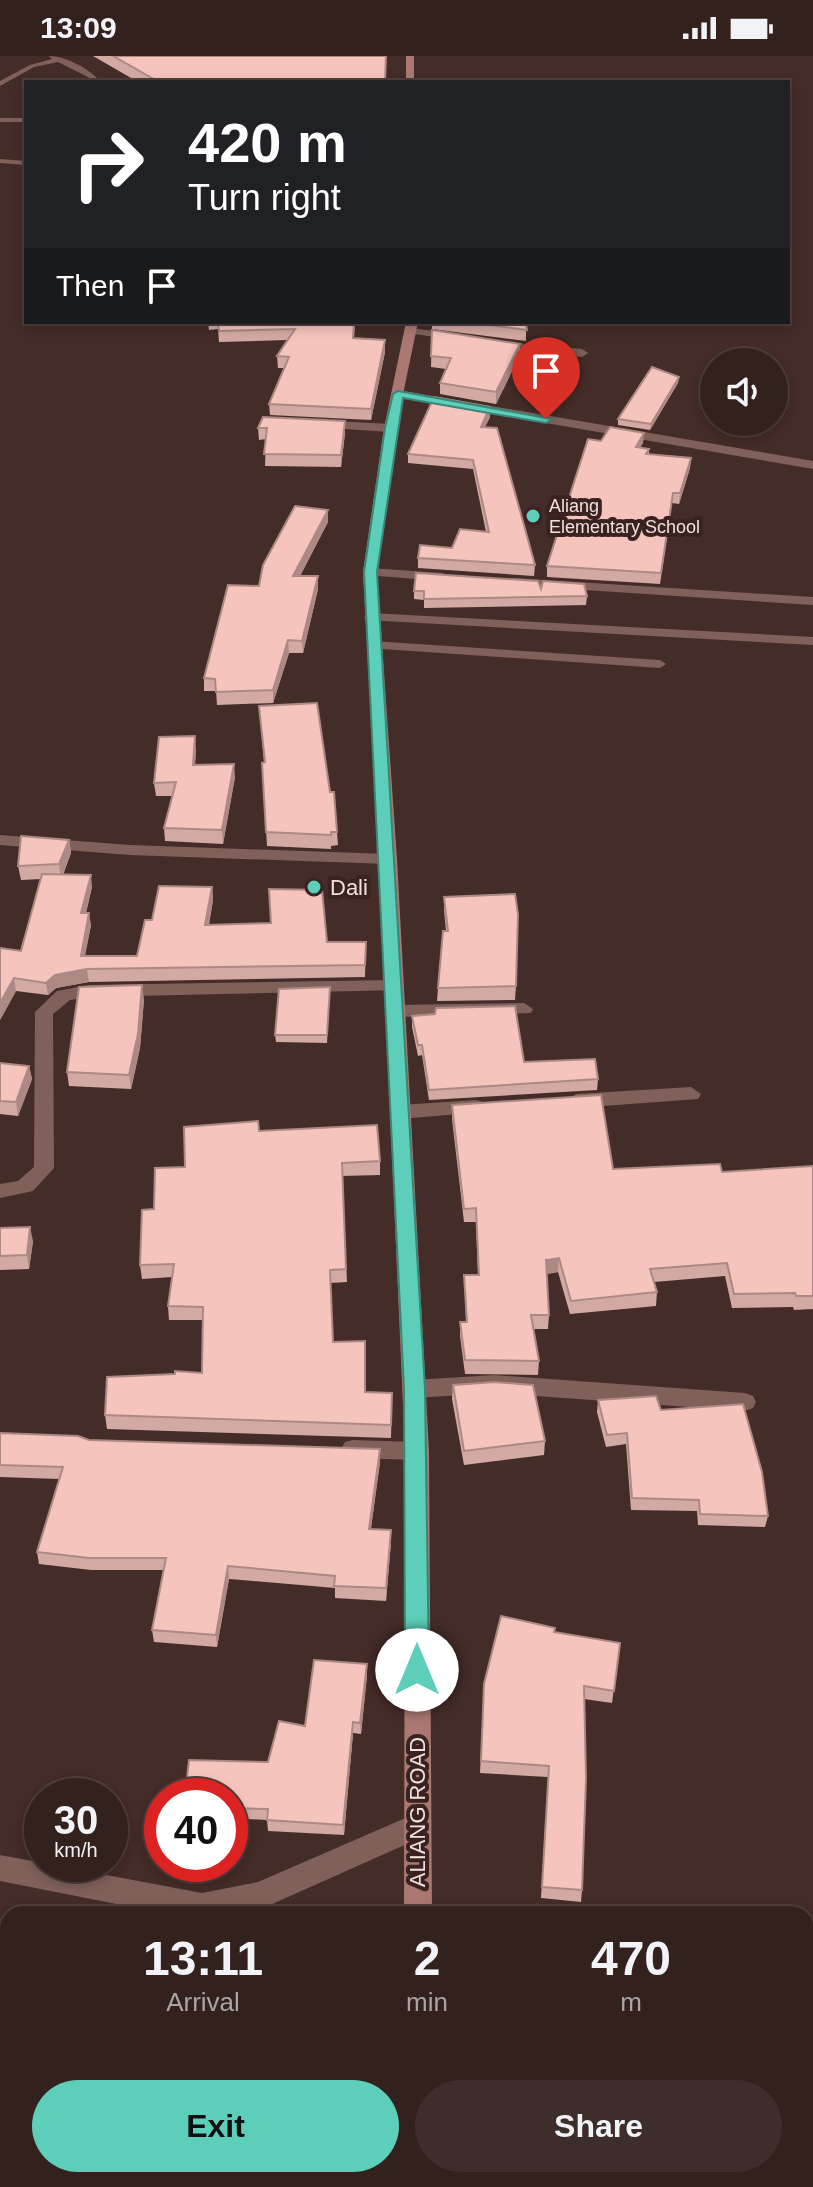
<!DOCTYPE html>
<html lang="en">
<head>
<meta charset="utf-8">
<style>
	:root { --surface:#33211e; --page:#3e2e2b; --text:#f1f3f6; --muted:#a9a3a4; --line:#4e3e3c; --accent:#5dceb9 }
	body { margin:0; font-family:Arial,sans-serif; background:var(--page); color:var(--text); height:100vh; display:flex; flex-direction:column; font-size:30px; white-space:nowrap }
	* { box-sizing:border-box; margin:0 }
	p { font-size:26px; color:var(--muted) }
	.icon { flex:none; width:44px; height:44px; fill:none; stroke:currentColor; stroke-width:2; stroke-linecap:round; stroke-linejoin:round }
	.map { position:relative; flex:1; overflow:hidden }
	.side { position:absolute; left:0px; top:1850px; width:814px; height:282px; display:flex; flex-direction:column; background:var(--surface); border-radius:24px 24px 0 0; box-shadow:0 4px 12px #0003,0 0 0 2px var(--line) }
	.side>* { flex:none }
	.hud { position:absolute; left:24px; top:24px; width:766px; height:244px; border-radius:0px; box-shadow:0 4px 12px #0003,0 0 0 2px var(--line); background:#202124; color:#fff; overflow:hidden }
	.buttons { position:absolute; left:700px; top:292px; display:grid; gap:16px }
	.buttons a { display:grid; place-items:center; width:88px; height:88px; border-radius:50%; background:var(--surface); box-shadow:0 4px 12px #0003,0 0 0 2px var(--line); font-size:40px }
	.speed { position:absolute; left:24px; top:1722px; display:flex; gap:16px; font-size:40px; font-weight:700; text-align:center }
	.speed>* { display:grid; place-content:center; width:104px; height:104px; border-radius:50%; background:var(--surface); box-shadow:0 4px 12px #0003,0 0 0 2px var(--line); line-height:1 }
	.speed small { font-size:20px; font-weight:400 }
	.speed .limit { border:12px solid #d22; background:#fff; color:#111 }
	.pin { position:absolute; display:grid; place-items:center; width:68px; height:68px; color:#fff; margin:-82px -34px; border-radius:50% 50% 50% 0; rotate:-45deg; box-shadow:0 0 8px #0007 }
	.pin .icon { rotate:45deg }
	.me { position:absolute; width:88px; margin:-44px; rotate:0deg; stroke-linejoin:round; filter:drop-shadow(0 0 6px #0008) }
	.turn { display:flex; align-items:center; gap:28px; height:168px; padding:0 32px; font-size:36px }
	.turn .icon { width:104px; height:104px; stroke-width:2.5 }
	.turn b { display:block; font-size:56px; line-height:68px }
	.then { display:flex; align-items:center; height:76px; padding:0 32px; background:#0003; gap:16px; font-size:30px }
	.eta { display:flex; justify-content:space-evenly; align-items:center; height:136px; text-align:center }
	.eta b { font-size:48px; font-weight:800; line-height:56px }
	.cta { display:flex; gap:16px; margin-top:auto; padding:16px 32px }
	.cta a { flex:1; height:92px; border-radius:48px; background:var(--accent); color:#111; font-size:32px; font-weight:800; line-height:92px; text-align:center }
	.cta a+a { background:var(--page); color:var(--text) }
	.status { display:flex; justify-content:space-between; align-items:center; height:56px; padding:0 40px; background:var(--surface); direction:ltr }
	.status svg { height:22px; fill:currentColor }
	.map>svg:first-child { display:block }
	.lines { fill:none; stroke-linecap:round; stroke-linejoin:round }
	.lane { fill:#80605b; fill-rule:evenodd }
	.street { fill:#80605b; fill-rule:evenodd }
	.secondary { fill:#aa7870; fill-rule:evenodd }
	.wall { fill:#d3a9a3 }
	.shaded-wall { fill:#ac8984 }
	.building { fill:#f5c4bd; stroke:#ac8984; stroke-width:2 }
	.route { fill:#5dceb9; stroke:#3c8678; stroke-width:2 }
	.poi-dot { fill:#5dceb9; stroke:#39221f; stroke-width:3 }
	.labels { text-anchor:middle; stroke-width:8; stroke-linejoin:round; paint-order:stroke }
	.far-poi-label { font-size:18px; fill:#f1e1de; stroke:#39221f; text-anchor:start }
	.poi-label { font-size:22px; fill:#f1e1de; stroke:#39221f; text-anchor:start }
	.street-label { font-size:22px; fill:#f1e1de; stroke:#39221f }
</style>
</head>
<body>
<div class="status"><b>13:09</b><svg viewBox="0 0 49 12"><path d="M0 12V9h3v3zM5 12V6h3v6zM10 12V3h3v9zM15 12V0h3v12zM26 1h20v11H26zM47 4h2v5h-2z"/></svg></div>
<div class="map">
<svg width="813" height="2131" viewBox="0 0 813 2131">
	<rect width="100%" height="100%" fill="#442c28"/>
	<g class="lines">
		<!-- lane -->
		<g class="lane">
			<path d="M49 0C66 0 90 13 101 26H93L88 21 58 6 34 11 0 30V25L30 9 52 3Z"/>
			<rect x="0" y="62" width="26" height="4"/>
			<path d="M0 103 26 105V109L0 107Z"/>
			<path d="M372 585 660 604 666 608 660 612 368 592V586Z"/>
		</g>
		<!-- street -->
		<g class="street">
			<path d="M410 272 458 278 464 281 458 284 406 277 404 275Z"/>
			<path d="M493 285 582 293 588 297 582 301 489 291V287Z"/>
			<path d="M398 334 813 405V413L394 341V335Z"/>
			<path d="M318 364 390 368 396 372 390 376 314 371V365Z"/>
			<path d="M370 512 442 517 449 521 442 525 365 519V513Z"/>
			<path d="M514 522 813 541V549L509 529 507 526Z"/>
			<path d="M371 557 813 581V589L366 564 364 561Z"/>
			<path d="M0 779 130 789 388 798 397 803 388 808 130 799 0 789Z"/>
			<path d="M395 924 402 926 404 930 402 934 89 941 70 944 53 958 54 1112 33 1135 0 1142V1128L18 1125 34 1111 35 956 57 935 89 929Z"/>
			<path d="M524 947 533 953 531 957 396 961 387 955 396 949Z"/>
			<path d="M691 1031 701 1038 698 1043 576 1052 566 1045 576 1038Z"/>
			<path d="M476 1044 483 1046 486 1051 483 1056 400 1063 390 1056 400 1049Z"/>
			<path d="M494 1319 745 1337 753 1340 756 1346 753 1352 745 1355 494 1337 414 1342 406 1339 403 1333 406 1327 414 1324Z"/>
			<path d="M353 1384 417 1386 425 1388 429 1395 425 1402 417 1404 353 1402 345 1400 341 1393 345 1386Z"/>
			<path d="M417 1757 427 1761 431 1770 427 1779 270 1849 234 1858H167L0 1825V1799L202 1837 258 1826Z"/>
		</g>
		<!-- secondary -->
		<g class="secondary">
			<rect x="406" y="0" width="8" height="26"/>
			<path d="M406 266H418L396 372 377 516 397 803 429 1395 432 1858H404L405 1395 379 803 363 516 384 372Z"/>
			<rect x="403" y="2124" width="32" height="7"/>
		</g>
	</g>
	<!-- wall -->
	<g class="wall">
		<path d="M93 0H386V26H138Z"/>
		<path d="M208 266H355L354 282 385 296 371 364 270 359 269 348 284 312H278L277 300 288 284 219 286 218 273 209 274Z"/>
		<path d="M432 266H526V285L432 273Z"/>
		<path d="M432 274 520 299 496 348 440 338V327L446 313 431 311Z"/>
		<path d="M679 321 678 327 650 374 618 369V363Z"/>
		<path d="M490 351V361L485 371 535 509 534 520 418 512V502L452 492 486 476 473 413 408 407V398Z"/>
		<path d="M258 372 345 377 341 411 265 410 266 383 259 384Z"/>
		<path d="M601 385 643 387 640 391 649 393V398L691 402 690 412 679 448 672 447 660 528 547 521V510Z"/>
		<path d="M328 454V466L300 520H318V533L303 597H289L273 647 217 649 216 635H204V622Z"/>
		<path d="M541 533 587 540 586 549 424 552V544L414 543V535Z"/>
		<path d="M259 650 330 736 337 776 338 789 331 790V793L267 790 262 707 264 706Z"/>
		<path d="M196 693 195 709 235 721 223 788 165 785 164 772 172 740H156L154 727Z"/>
		<path d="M69 784 71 797 63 819 92 831 86 857 91 869 85 900H137L152 864 212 831 213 844 209 869 327 886H366L365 921 89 926 56 932 48 939 16 935 0 964 41 823 21 824 18 810Z"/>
		<path d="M444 841 516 930 515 944 437 945 438 932 446 875 444 854Z"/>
		<path d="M330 931 327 987 276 986 275 979Z"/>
		<path d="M144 943 140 992 131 1033 69 1030 67 1016Z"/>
		<path d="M412 960 524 1006 598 1023 597 1034 429 1044 422 999 418 1000 412 971Z"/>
		<path d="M0 1007 29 1010 32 1023 18 1060 0 1058Z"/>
		<path d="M452 1049 613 1113 722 1116 813 1110V1253L794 1254 793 1251 732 1252 725 1220 654 1226 657 1236 656 1250 570 1258 558 1216 547 1218 549 1259 548 1273H533L539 1305 538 1319 465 1318 460 1280V1266H466L464 1219H478L476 1166H464L452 1063Z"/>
		<path d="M259 1075 380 1105V1119L342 1120 347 1226 330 1227 333 1286 366 1336 392 1337 391 1382 107 1373 105 1359 202 1317 203 1264H169L168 1250 172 1221 142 1223 140 1209 154 1153 185 1111Z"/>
		<path d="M0 1172 33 1185 29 1213 0 1214Z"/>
		<path d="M453 1329 545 1385 544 1399 464 1409 452 1343Z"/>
		<path d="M598 1344 661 1354 768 1460 765 1471 698 1469 697 1455 631 1454 626 1388 606 1391 597 1356Z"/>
		<path d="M0 1377 89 1384 380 1393V1406L371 1473 391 1486 386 1545 335 1542V1532L229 1523 217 1591 154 1586 152 1574 164 1514H91L39 1508 37 1496 59 1423 0 1421Z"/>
		<path d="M555 1576 620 1587 612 1647 584 1643 582 1834 581 1846 541 1842 548 1721 480 1717 484 1628Z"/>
		<path d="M367 1608V1619L361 1678 353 1677 344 1779 268 1775 267 1764 230 1762V1740L268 1706Z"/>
	</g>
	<!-- shaded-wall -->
	<g class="shaded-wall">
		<path d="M385 284V296L371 364V353Z"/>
		<path d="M520 288V299L496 348V336Z"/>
		<path d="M679 321 678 327 650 374 651 368Z"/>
		<path d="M490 351V361L480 380 481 371Z"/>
		<path d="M345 365V377L341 411V399Z"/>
		<path d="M644 377 643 387 635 401 636 391Z"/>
		<path d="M691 402 690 412 679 448 680 437Z"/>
		<path d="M328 454V466L294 532 293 520Z"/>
		<path d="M318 520V533L303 597 302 585Z"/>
		<path d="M288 584 289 597 273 647V634Z"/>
		<path d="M195 680 196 693 194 723 193 709Z"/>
		<path d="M234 708 235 721 223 788 222 774Z"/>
		<path d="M69 784 71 797 61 822 59 808Z"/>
		<path d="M91 819 92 831 83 869 81 857Z"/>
		<path d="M212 831 213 844 206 882 205 869Z"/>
		<path d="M89 857 91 869 82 913 81 900Z"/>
		<path d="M87 913 89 926 56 932 48 939 46 927 55 919Z"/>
		<path d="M14 922 16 935 0 964V947Z"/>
		<path d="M142 929 144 943 140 992 131 1033 129 1019Z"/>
		<path d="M29 1010 32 1023 18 1060 16 1046Z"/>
		<path d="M30 1171 33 1185 29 1213 27 1199Z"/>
		<path d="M559 1202 558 1216 545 1218 546 1204Z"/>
		<path d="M380 1393V1406L369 1485V1473Z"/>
		<path d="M391 1474V1486L386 1545V1532Z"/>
		<path d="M228 1510 229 1523 217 1591 216 1579Z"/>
		<path d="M367 1608V1619L361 1678 360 1667Z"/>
		<path d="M353 1666V1677L344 1779 343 1769Z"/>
	</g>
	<!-- building -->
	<g class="building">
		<path d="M113 0H386L385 26H159Z"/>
		<path d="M218 266H354L353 282 385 284 371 353 269 348 289 301 277 300 295 273 219 275Z"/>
		<path d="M466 266H526L527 274Z"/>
		<path d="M432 274 520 288 496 336 440 327 451 302 431 300Z"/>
		<path d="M652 311 679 321 651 368 618 363Z"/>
		<path d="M434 341 490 351 481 371 497 372 535 509 418 502 420 489 452 492 460 473 489 476 473 404 408 398Z"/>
		<path d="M263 361 345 365 341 399 264 398 267 372H258Z"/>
		<path d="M610 371 644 377 636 391 649 393 646 398 691 402 680 437H673L661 517 547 510 588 383 601 385Z"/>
		<path d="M295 450 328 454 293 520H318L302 585 288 584 273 634 216 636 215 623 204 622 228 529 259 530 263 509Z"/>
		<path d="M416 517 538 525 541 533 543 525 584 528 587 540 424 543V535H414Z"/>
		<path d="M317 647 330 736H334L337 776H331V779L266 776 262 707 265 706 259 650Z"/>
		<path d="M195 680 193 709 234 708 222 774 164 772 176 726 154 727 159 681Z"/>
		<path d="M21 780 69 784 59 808 18 810Z"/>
		<path d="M42 818 91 819 81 857H89L81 900H137L145 864H152L159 830 212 831 205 869 271 867 269 833 322 834 327 886H366L365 909 87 913 55 919 46 927 14 922 0 947V892L21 895Z"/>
		<path d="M515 838 518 858 516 930 438 932 443 875H448L444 841Z"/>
		<path d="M142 929 138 978 129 1019 67 1016 79 931Z"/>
		<path d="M330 931 327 979H275L279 933Z"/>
		<path d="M515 950 524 1006 595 1003 598 1023 429 1034 422 989H418L412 960 435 958 436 952Z"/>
		<path d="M0 1007 29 1010 16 1046 0 1045Z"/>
		<path d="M601 1039 613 1113 720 1108 722 1116 813 1110V1240H796L795 1237 734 1238 727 1207 650 1213 657 1236 571 1245 559 1202 546 1204 549 1259H531L539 1305 465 1304 460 1266H467L464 1219H479L476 1152 464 1153 452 1049Z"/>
		<path d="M258 1065 259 1075 377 1069 380 1105 342 1107 346 1213 330 1214 333 1286 365 1285V1336L392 1337 391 1369 105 1359 107 1321 175 1318V1315L202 1317 203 1251 168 1250 174 1208 140 1209 142 1154 154 1153 155 1112 185 1111 184 1071Z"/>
		<path d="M30 1171 27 1199 0 1200V1172Z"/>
		<path d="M495 1326 533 1329 545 1385 464 1395 453 1329Z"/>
		<path d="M656 1340 661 1354 743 1348 762 1416 768 1460 700 1458 699 1444 632 1442 627 1377 607 1379 598 1344Z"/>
		<path d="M0 1377 78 1380 89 1384 380 1393 369 1473 391 1474 386 1532 334 1530 335 1520 228 1510 216 1579 152 1574 166 1502H89L37 1496 63 1411 0 1409Z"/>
		<path d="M501 1560 555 1572 554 1576 620 1587 614 1635 584 1630 586 1722 582 1834 542 1831 549 1710 481 1705 484 1628Z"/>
		<path d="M314 1604 367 1608 360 1667 353 1666 343 1769 267 1764 268 1753 230 1752V1740H185L189 1704 268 1706 279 1665 305 1670Z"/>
		<path d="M131 2124H171L169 2131H128Z"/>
	</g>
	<!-- route -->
	<path class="route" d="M398 335 552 363 546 367 403 342 377 516 425 1333 429 1614 425 1621 417 1624 409 1621 405 1614 404 1333 364 516 385 372 393 338Z"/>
	<!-- markers -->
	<g class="poi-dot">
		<circle cx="533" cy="460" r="8"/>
		<circle cx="314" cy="831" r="8"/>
	</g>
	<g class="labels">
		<!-- far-poi labels -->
		<g class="far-poi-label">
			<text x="549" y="456">Aliang<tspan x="549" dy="21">Elementary School</tspan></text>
		</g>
		<!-- poi labels -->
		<g class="poi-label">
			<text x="330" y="839">Dali</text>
		</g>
		<!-- street labels -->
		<g class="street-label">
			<text transform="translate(417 1756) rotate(-90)" y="8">ALIANG ROAD</text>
		</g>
	</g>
</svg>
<div class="buttons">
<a><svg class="icon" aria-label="sound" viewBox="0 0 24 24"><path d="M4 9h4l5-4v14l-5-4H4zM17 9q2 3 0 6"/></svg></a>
</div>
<div class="speed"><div>30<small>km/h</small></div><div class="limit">40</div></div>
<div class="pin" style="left:546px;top:363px;background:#d93025"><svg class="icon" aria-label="arrive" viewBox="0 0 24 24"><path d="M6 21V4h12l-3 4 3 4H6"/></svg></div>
<svg class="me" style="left:417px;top:1614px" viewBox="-20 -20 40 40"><circle r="19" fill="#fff"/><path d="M0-13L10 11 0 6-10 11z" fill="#5dceb9"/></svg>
<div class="hud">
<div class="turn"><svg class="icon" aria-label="right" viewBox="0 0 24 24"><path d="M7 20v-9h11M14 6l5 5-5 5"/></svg><div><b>420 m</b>Turn right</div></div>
<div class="then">Then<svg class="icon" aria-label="arrive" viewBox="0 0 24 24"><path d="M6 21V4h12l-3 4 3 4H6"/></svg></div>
</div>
<section class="side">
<div class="eta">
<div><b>13:11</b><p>Arrival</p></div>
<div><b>2</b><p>min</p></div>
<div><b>470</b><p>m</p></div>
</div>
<div class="cta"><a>Exit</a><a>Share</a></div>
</section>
</div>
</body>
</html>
